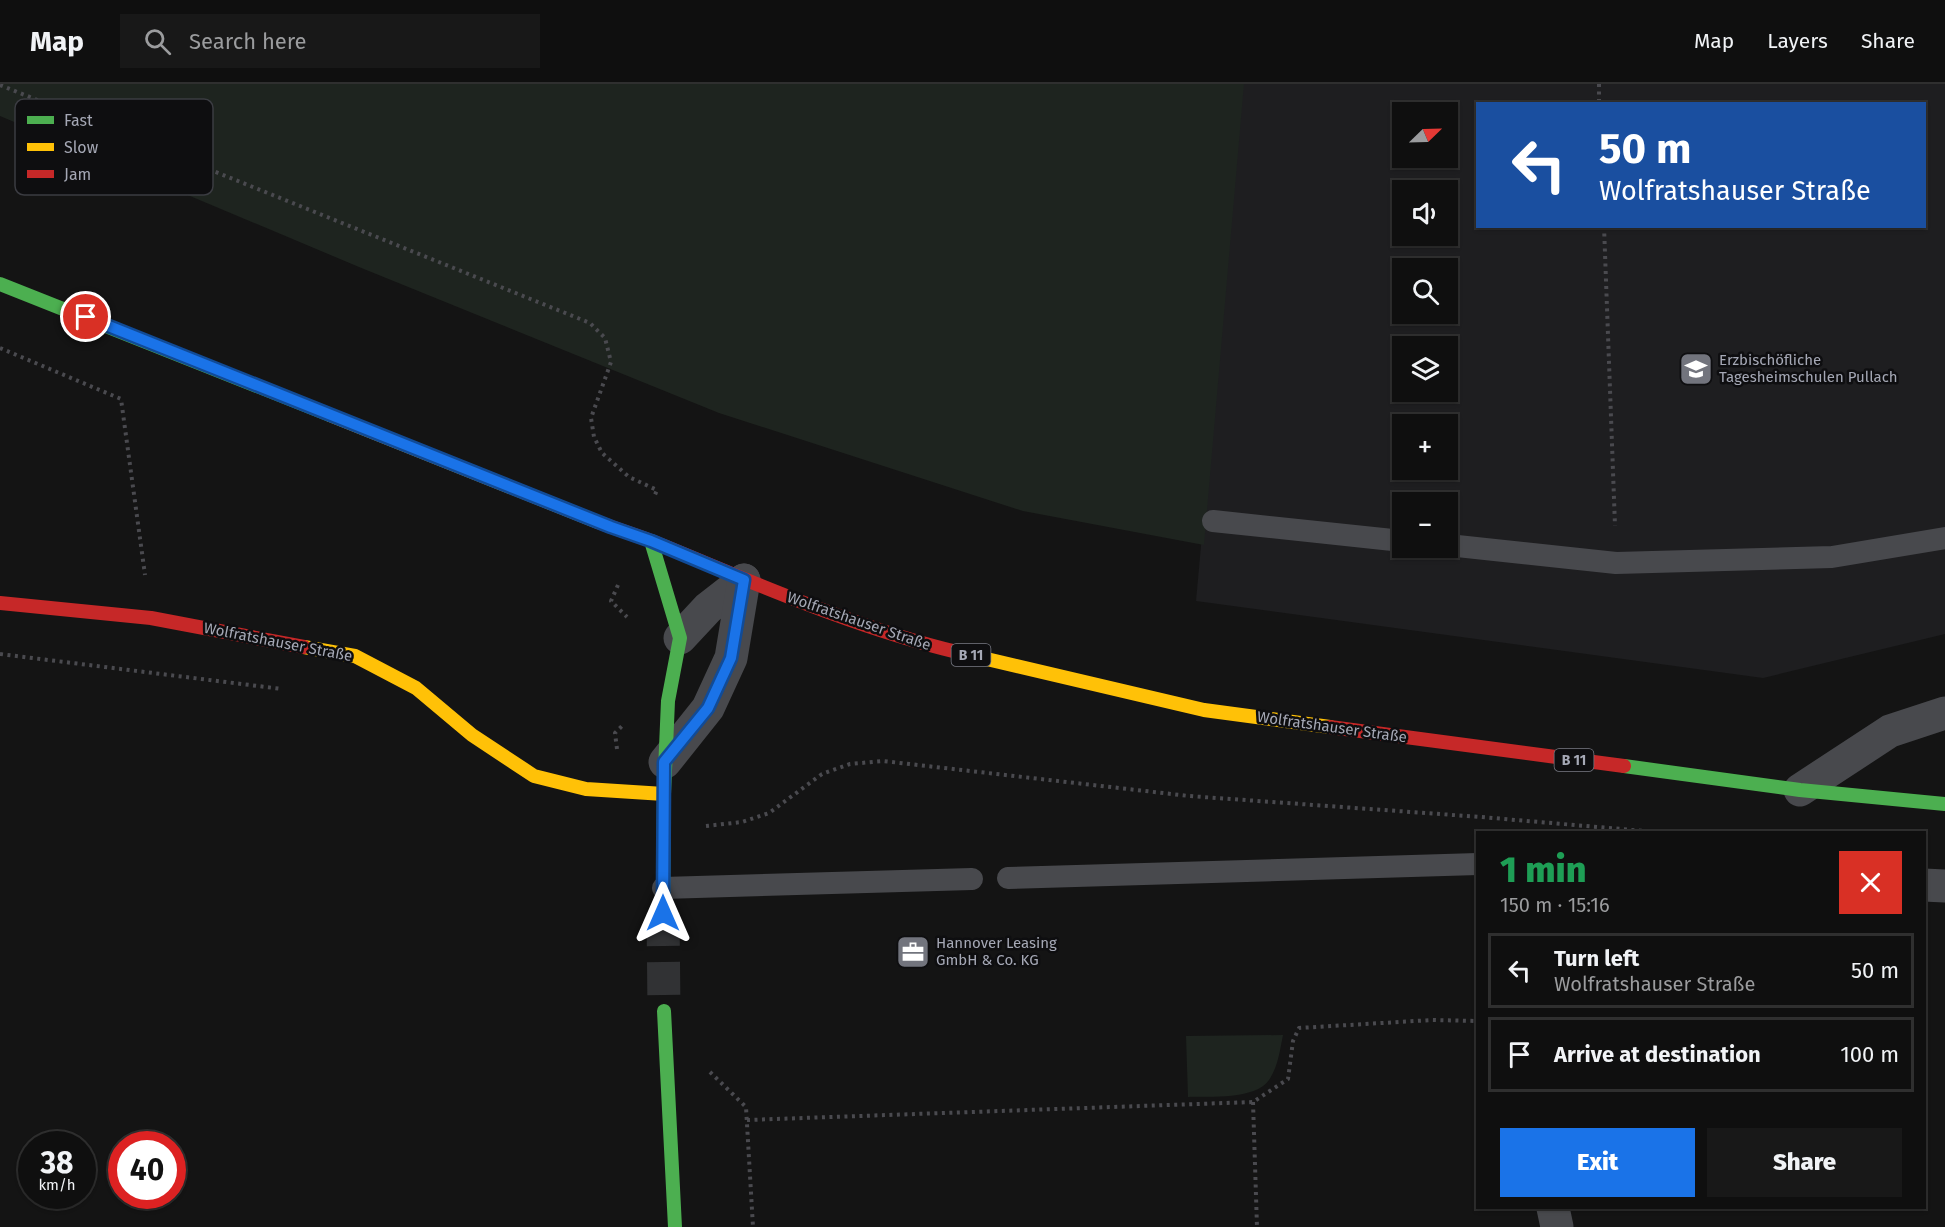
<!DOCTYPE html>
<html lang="en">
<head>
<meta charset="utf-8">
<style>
	:root { --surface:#0f0f0f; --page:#181818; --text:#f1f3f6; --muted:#9b9c9e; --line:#2f2f2f; --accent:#1a73e8 }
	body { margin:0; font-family:"Fira Sans",sans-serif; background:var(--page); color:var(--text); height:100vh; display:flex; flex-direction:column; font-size:22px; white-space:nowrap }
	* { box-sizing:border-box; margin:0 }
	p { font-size:20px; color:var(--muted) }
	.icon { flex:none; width:33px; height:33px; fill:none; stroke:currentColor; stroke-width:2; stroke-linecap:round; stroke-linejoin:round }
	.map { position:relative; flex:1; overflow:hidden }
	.sheet { position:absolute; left:1476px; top:747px; width:450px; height:378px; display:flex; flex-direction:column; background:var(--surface); border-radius:0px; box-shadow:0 2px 4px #0004,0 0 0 2px var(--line) }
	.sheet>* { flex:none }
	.hud { position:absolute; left:1476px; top:18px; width:450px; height:126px; border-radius:0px; box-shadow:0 2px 4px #0004,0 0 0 2px var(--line); background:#1a4fa0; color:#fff; overflow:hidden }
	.needle { width:39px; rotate:67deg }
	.controls { position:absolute; left:1392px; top:18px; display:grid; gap:12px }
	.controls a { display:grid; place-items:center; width:66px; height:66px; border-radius:0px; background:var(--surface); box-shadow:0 2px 4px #0004,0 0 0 2px var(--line); font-size:30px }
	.speed { position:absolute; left:18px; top:1047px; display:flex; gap:12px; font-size:30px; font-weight:700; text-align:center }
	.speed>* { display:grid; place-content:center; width:78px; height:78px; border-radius:50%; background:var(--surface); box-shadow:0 2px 4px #0004,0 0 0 2px var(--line); line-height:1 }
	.speed small { font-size:15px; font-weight:400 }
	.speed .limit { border:9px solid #d22; background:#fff; color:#111 }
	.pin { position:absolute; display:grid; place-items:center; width:51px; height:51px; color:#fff; margin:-26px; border:3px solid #fff; border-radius:50%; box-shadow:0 2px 6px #0007 }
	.me { position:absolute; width:66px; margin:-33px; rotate:0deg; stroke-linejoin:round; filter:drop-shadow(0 0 4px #0008) }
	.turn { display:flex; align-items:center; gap:21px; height:126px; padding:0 24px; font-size:27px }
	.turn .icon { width:78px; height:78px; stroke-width:2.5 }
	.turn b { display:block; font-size:42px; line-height:51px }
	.round { display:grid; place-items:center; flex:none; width:63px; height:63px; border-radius:0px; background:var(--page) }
	.overview { display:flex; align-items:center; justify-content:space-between; height:102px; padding:0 24px }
	h1 { font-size:36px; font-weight:800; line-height:45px; color:#1e9e55 }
	.cta { display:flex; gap:12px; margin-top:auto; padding:12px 24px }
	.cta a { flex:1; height:69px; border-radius:0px; background:var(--accent); color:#fff; font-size:24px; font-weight:800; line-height:69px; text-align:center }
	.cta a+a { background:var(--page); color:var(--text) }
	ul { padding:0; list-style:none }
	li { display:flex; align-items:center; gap:18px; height:75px; margin:0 12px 9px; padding:0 12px; border:3px solid var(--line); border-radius:0px }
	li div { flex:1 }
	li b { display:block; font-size:22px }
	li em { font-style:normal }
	header { display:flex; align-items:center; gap:36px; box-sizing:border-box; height:84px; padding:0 30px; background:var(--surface); border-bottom:2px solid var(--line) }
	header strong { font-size:28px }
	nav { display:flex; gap:33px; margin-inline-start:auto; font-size:21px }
	.search { width:420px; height:54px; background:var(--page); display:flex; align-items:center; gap:15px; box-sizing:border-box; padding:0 21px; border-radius:0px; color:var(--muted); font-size:22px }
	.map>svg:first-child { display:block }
	.built { fill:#1e1e20; fill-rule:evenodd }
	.green { fill:#1e241f }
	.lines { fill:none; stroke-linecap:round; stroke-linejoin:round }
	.secondary-tunnel { stroke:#313234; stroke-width:33; stroke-dasharray:33 16; stroke-linecap:butt }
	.path { stroke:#4a4a4f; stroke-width:4; stroke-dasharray:3 4.5; stroke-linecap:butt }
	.lane { stroke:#48494d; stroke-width:22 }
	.street { stroke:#48494d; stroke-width:33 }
	.fast { stroke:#4caf50; stroke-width:14 }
	.slow { stroke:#ffc107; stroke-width:14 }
	.jam { stroke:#c62828; stroke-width:14 }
	.route-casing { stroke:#114b97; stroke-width:15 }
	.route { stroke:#1a73e8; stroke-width:10 }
	.labels { text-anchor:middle; stroke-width:5; stroke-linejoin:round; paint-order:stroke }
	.shield { fill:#0e0e10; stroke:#787a84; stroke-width:1.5 }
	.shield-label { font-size:14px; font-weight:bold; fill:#a5a8b5 }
	.poi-label { font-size:15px; fill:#a5a8b5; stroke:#0e0e10; text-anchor:start }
	.street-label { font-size:15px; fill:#a5a8b5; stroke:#0e0e10 }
	.key { fill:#0e0e10; stroke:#3b3c42; stroke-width:1.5 }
	.key-label { font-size:16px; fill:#a5a8b5 }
</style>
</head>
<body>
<header>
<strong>Map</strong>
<div class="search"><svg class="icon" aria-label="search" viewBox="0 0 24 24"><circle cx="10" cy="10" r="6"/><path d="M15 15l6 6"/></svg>Search here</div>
<nav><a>Map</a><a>Layers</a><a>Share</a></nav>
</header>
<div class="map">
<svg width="1945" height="1143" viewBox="0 0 1945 1143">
	<rect width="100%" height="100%" fill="#141414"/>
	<!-- built -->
	<path class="built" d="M1243 0H1945V550L1763 594 1196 517ZM1478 20H1924V142H1478ZM1402 28H1448V74H1402ZM1402 106H1448V152H1402ZM1402 184H1448V230H1402ZM1402 262H1448V308H1402ZM1402 340H1448V386H1402ZM1402 418H1448V464H1402Z"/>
	<!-- green -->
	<g class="green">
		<path d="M0 0H1244L1204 461 1023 427 719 329 359 183 0 32Z"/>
		<path d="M1283 951C1280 966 1278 983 1269 996 1255 1016 1210 1012 1188 1013L1186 952Z"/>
	</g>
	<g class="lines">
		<!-- secondary-tunnel -->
		<path class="secondary-tunnel" d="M663 829 664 927"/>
		<!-- path -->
		<g class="path">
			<path d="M1599 0V20"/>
			<path d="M0 1 590 239 605 254 611 278 591 334 594 353 602 369 629 393 657 406 654 413"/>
			<path d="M1604 142 1615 442"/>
			<path d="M0 264 121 315 145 491"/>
			<path d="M618 501 611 517 627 533"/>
			<path d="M0 570 282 605"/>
			<path d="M617 665 615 649 624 640"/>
			<path d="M706 742 742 738 769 729 822 690 850 680 883 677 1189 712 1481 733 1656 748"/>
			<path d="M710 988 746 1023 753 1143"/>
			<path d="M1253 1018 1257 1143"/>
			<path d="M747 1036 1253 1018 1288 995 1293 957 1299 944 1432 936 1478 937"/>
		</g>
		<!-- lane -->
		<g class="lane">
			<path d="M1213 437 1402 457"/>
			<path d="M1448 461 1616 479 1832 473 1945 454"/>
			<path d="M1008 794 1478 780"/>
			<path d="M663 804 972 795"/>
		</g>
		<!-- street -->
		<g class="street">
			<path d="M680 554 708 524 744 496"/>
			<path d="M665 678 708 624 731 574 744 496"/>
			<path d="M1800 706 1890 647 1945 629"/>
			<path d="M1924 801 1945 802"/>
			<path d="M1553 1124 1557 1143"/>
		</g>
		<!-- fast -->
		<g class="fast">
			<path d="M0 200 330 331"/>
			<path d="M651 457 680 554 668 617 664 710 663 829"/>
			<path d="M1624 682 1800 706 1945 720"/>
			<path d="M664 927 675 1143"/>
		</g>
		<!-- slow -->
		<g class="slow">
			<path d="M330 331 598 438"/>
			<path d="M304 563 355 572 416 604 472 651 534 692 586 705 664 710"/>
			<path d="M957 568 1204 626 1330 643"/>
		</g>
		<!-- jam -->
		<g class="jam">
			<path d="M598 438C616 445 635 451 654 458 753 498 852 543 957 568"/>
			<path d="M0 519 151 534 304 563"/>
			<path d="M1330 643 1624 682"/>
		</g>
	</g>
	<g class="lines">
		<defs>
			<path id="route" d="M86 233 611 443 651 457 744 496 731 574 708 624 664 678 663 829"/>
		</defs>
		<!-- route casing -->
		<use href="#route" class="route-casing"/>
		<!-- route -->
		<use href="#route" class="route"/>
	</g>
	<!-- icons -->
	<defs>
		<symbol id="school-square" viewBox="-11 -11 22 22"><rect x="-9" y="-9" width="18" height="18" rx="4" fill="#72747d" stroke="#0e0e10"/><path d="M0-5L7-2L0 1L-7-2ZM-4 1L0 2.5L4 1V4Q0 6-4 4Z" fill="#fff"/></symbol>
		<symbol id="office-square" viewBox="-11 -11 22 22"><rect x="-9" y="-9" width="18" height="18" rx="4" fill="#72747d" stroke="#0e0e10"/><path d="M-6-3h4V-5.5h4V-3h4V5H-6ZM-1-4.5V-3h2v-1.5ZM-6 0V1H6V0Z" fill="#fff"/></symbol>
	</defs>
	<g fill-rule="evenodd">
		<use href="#school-square" x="1677" y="266" width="38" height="38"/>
		<use href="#office-square" x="894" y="849" width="38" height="38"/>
	</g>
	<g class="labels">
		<!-- shield labels -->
		<g class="shield">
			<rect x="951.5" y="560" width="39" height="22" rx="4.5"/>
			<rect x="1554.5" y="665" width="39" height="22" rx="4.5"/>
		</g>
		<g class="shield-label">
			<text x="971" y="576">B 11</text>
			<text x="1574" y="681">B 11</text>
		</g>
		<!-- poi labels -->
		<g class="poi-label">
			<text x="1719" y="281">Erzbischöfliche<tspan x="1719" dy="17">Tagesheimschulen Pullach</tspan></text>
			<text x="936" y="864">Hannover Leasing<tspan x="936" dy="17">GmbH &amp; Co. KG</tspan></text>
		</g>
		<!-- street labels -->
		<g class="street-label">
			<text transform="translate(859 537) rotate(19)" y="5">Wolfratshauser Straße</text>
			<text transform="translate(278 558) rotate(11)" y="5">Wolfratshauser Straße</text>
			<text transform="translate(1332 643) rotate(8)" y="5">Wolfratshauser Straße</text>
		</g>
	</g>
	<!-- legend -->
	<rect x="15" y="15" width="198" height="96" rx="9" class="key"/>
	<rect x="27" y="32" width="27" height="8" fill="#4caf50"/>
	<rect x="27" y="59" width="27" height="8" fill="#ffc107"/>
	<rect x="27" y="86" width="27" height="8" fill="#c62828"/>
	<g class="key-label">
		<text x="64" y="42">Fast</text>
		<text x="64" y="69">Slow</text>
		<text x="64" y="96">Jam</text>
	</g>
</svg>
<div class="controls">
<a><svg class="needle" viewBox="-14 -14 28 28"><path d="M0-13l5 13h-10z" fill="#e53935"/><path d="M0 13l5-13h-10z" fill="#9b9c9e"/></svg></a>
<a><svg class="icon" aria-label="sound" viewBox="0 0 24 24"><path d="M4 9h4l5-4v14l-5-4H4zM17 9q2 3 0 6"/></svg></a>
<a><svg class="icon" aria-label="search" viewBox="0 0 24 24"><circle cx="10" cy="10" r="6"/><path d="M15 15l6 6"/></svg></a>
<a><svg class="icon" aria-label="layers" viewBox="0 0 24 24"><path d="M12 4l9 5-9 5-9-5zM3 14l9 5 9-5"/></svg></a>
<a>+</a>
<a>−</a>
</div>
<div class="speed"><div>38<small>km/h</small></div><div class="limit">40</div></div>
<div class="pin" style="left:86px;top:233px;background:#d93025"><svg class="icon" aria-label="arrive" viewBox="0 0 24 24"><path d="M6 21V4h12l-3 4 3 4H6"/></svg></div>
<svg class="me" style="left:663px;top:829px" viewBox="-20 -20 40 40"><path d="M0-17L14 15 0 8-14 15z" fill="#1a73e8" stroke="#fff" stroke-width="4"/></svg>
<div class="hud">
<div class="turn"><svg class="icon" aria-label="left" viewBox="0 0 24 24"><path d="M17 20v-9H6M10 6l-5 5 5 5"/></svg><div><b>50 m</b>Wolfratshauser Straße</div></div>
</div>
<section class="sheet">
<div class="overview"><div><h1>1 min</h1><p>150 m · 15:16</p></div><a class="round" style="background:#d93025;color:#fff"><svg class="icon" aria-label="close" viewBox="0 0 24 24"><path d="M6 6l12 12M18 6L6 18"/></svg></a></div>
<ul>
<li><svg class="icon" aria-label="left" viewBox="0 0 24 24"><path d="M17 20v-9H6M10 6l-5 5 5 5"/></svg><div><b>Turn left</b><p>Wolfratshauser Straße</p></div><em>50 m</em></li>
<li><svg class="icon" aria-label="arrive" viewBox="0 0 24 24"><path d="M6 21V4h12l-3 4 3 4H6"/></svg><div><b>Arrive at destination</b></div><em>100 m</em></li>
</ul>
<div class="cta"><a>Exit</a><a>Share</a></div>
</section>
</div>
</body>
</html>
